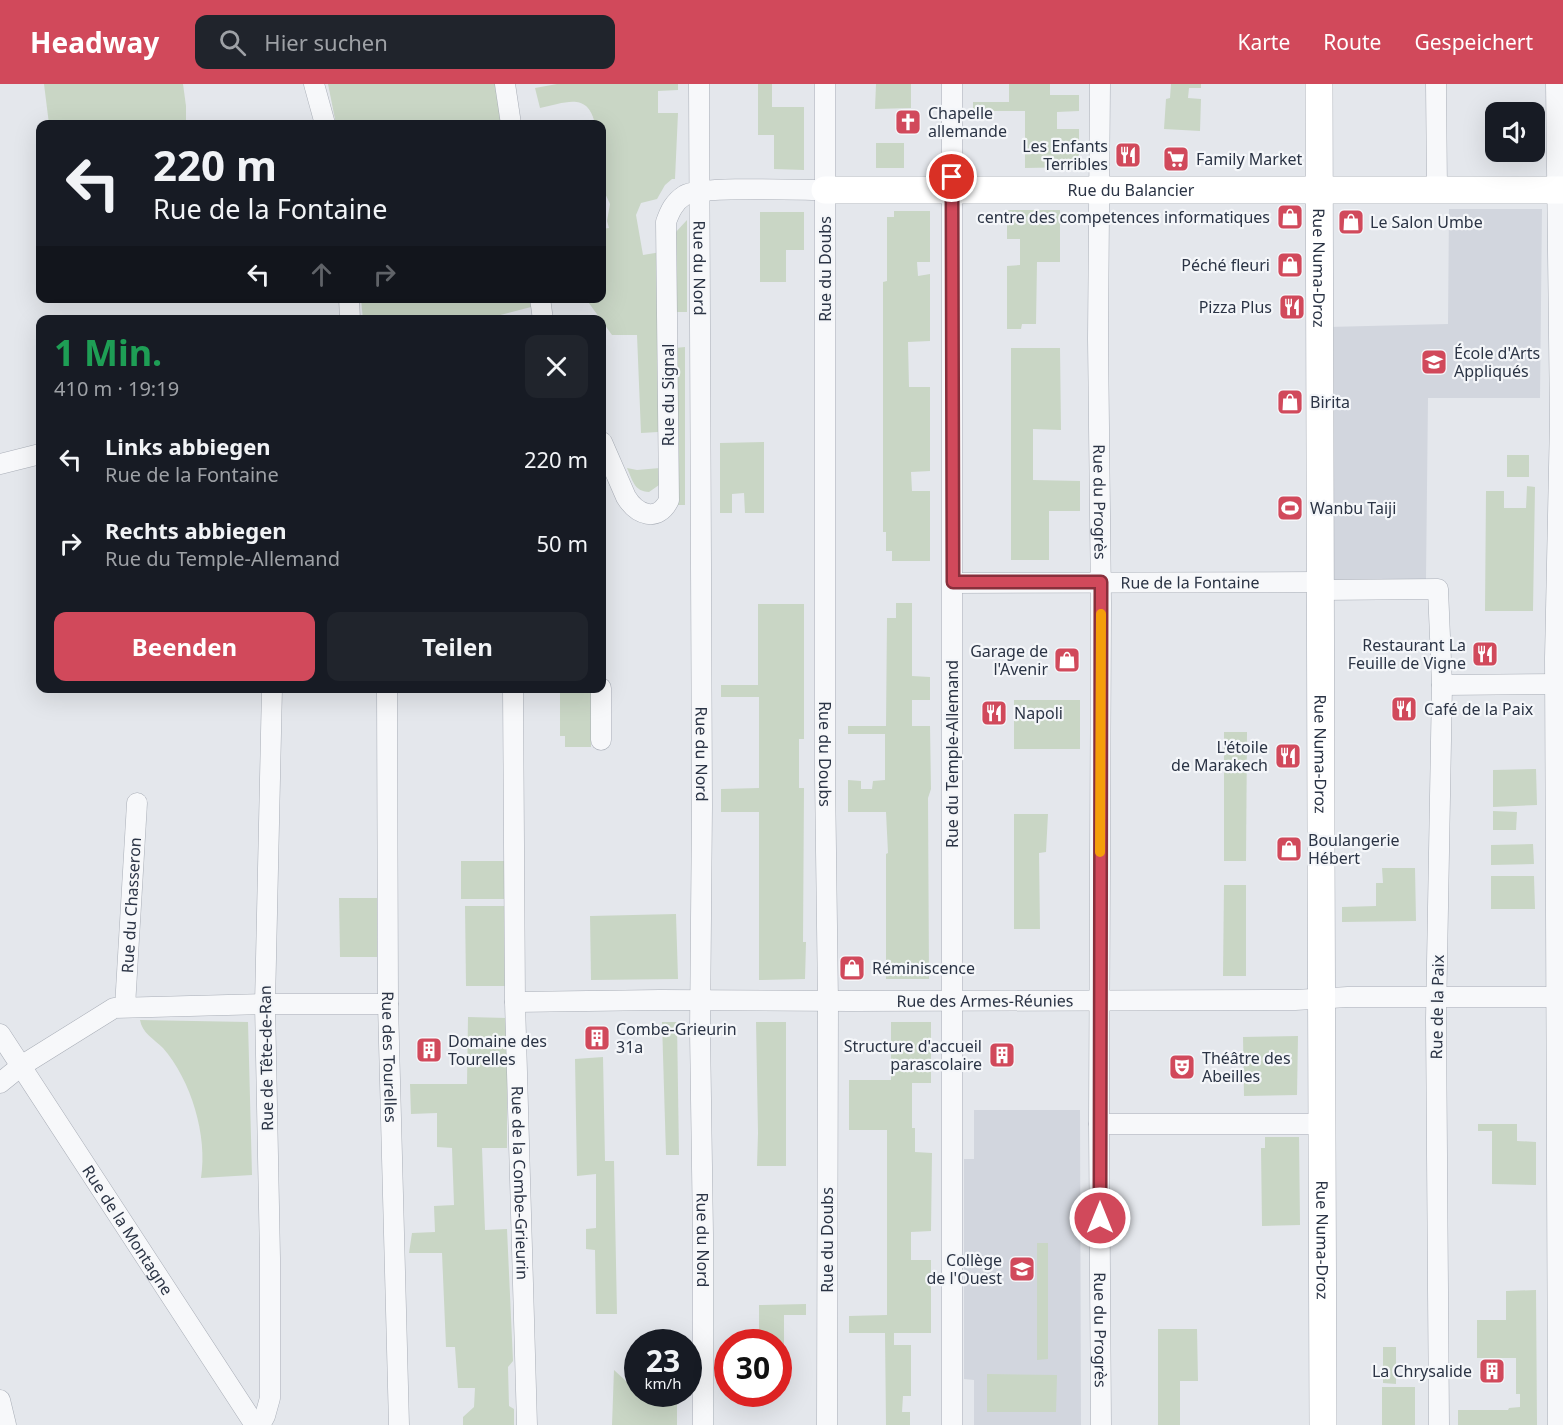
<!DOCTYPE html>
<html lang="de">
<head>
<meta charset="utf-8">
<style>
	:root { --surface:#171b24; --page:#20242c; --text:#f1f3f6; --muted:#9ea1a6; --accent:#d1495b }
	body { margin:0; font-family:"Noto Sans",sans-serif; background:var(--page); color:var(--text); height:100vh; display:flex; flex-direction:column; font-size:22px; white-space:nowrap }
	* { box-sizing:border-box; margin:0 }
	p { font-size:20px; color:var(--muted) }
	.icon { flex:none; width:33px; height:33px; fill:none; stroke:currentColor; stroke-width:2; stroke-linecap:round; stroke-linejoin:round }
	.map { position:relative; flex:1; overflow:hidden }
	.panel { position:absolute; left:36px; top:231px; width:570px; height:378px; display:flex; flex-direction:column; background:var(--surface); border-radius:12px; box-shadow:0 6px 24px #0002 }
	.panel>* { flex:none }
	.hud { position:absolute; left:36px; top:36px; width:570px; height:183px; border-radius:12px; box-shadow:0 6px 24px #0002; background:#171b24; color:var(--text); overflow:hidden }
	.fabs { position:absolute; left:1485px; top:18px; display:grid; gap:12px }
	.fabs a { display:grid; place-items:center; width:60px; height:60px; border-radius:12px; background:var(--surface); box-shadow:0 6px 24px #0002; font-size:30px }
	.speed { position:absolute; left:624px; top:1245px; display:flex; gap:12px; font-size:30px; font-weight:700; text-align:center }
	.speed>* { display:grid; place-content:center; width:78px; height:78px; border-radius:50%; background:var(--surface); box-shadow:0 6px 24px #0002; line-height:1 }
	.speed small { font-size:15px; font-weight:400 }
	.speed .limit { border:9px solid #d22; background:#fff; color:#111 }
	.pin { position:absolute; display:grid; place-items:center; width:51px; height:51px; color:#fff; margin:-26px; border:3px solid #fff; border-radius:50%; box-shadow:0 2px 6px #0007 }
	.me { position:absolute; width:66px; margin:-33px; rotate:0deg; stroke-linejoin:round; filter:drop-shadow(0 0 4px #0008) }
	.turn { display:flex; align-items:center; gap:21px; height:126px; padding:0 18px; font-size:27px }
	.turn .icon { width:78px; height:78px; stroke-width:2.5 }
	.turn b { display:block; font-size:42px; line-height:51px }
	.lanes { display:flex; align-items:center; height:57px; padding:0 18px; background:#0003; justify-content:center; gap:30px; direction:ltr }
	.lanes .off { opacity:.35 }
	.round { display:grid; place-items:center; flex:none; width:63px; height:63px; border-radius:12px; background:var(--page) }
	.head { display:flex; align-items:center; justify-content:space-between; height:102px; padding:0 18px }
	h1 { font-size:36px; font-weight:700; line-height:45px; color:#1e9e55 }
	.primary-button { display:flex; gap:12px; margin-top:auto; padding:12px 18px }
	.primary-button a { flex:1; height:69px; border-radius:12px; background:var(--accent); color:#fff; font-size:24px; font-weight:700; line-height:69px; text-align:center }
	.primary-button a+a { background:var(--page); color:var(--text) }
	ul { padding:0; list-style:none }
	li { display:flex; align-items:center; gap:18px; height:84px; padding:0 18px }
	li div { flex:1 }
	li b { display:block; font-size:22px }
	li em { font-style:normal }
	header { display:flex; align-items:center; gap:36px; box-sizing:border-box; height:84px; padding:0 30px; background:var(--accent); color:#fff }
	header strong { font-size:28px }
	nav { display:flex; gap:33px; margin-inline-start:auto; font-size:21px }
	.search { width:420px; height:54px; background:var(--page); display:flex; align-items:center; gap:15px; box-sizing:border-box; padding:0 21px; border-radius:12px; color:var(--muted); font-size:22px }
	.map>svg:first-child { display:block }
	.built { fill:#d2d6de }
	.green { fill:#c9d6c5 }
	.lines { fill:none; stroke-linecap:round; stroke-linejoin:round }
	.street-casing { stroke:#a9aeb7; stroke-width:21 }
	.secondary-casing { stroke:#a9aeb7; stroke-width:28 }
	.street { stroke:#f7f8fa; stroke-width:20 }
	.secondary { stroke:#fff; stroke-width:27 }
	.route-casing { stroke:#882f3b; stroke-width:15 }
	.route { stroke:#d1495b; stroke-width:10 }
	.slow { stroke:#f59e0b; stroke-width:10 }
	.labels { text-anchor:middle; stroke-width:4.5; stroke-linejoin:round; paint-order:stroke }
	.poi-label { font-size:16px; fill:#2b3445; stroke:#f4f6f9; text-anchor:start }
	.street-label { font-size:16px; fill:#2b3445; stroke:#f4f6f9 }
</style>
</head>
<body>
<header>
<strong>Headway</strong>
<div class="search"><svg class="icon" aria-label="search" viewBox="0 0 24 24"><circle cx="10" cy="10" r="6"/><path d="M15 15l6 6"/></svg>Hier suchen</div>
<nav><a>Karte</a><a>Route</a><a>Gespeichert</a></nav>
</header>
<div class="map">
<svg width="1563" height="1341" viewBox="0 0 1563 1341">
	<rect width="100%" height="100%" fill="#e4e7ec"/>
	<!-- built -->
	<g class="built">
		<path d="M1449 125H1542L1540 314H1428L1426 495 1332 497 1328 243 1448 240Z"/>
		<path d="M974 1026H1080L1081 1341H974V1296L964 1295V1075H974Z"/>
	</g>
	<!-- green -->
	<g class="green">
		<path d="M44 0H183L186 22V40H49Z"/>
		<path d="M328 0H498L505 40H336Z"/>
		<path d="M557 0H678V6L658 7V29H678L675 95H672L665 101 657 115 641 119 636 131 643 171 661 168 658 348 641 349 637 251H612L586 215 602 214V198L606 195 602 145 609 144 607 137 610 120 602 103V40H595C588 7 565 19 540 24L535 4Z"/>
		<path d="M758 0H772V23H804V86L774 85V51H758Z"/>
		<path d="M876 0H911V24L875 25Z"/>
		<path d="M1009 0H1050V11H1079V27L1057 28V45H1079V83L1025 84V27H973V18H1009Z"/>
		<path d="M1171 0H1201V4H1189L1188 14 1201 15 1200 47 1164 45 1166 15 1170 14Z"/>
		<rect x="876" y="59" width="28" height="25"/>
		<path d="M1007 126H1060V178H1037L1036 240H1022L1021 245H1007V182L1020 181V155H1007Z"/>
		<path d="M894 127H930V178H917L918 192 930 190V257L908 258 909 303H930V387L911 388 912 407H930V477H892V467H886V448H883V198L887 197V133H894Z"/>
		<path d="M760 128H804V166H786V198H760Z"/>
		<path d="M687 136V228H677L675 149Z"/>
		<path d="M361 215H530L531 223 485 235 363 236Z"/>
		<path d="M685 263V421H677L675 264Z"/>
		<path d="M1011 264H1060L1061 346 1033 345V396L1080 397V427H1049V476H1011Z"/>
		<path d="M764 358V429H745L744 409 732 410V429H720V359Z"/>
		<rect x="1507" y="371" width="22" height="22"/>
		<path d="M627 384 637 386 660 384 659 401 649 408C634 407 633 397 627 384Z"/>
		<path d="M1527 402 1535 403 1533 527H1485L1486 407H1504V424H1526Z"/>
		<path d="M896 519H912V592L930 593V616H912V642H930L931 705 928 714 929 895H886V770L888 769 886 728H848V696L861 697V705H872L873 697 885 696V650H848V642H886L887 534H896Z"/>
		<path d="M758 520H804V655H799V704H804L803 858H806L805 895 759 896V728H721V705L759 704V613H721V601H758Z"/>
		<path d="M560 605H591V663H565V652H560Z"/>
		<rect x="1014" y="616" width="66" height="49"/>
		<path d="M1224 648H1247L1246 777H1224Z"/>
		<path d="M1536 685 1537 721 1493 723V686Z"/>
		<path d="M1493 727 1517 728 1516 746H1493Z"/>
		<path d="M1014 730H1048L1046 768 1039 769 1040 845H1014Z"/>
		<path d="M1533 760 1534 780 1491 781V761Z"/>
		<path d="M461 777H509L510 815H461Z"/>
		<path d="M1382 784H1415L1416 837 1342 838V823L1376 822V799H1383Z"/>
		<path d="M1491 792H1534L1535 825H1491Z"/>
		<path d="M1224 801H1246V892H1223Z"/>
		<path d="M339 814H377V873H340Z"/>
		<path d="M465 822H506V902H466Z"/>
		<path d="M676 830 678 895 591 896 590 832Z"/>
		<path d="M468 933 507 934V1064H482L485 1146 507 1145 513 1277 508 1283 509 1322 514 1325V1341H463V1333L474 1323 475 1304H458L455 1263H446L442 1169H409L412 1149 435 1148 434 1122 454 1121 452 1064 437 1063V1029L411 1030 410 1000H467Z"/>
		<path d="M140 936 248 938 252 1091 201 1094C208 1052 191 996 163 964 154 955 142 949 140 936Z"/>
		<path d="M662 938H677L679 1071H666Z"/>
		<path d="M756 938H786V1082H757L758 1049Z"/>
		<path d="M891 938H931V999H912V1044H915V1068L932 1069 931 1147 911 1148V1176H931V1249H894V1261H911V1312H903L902 1328H910V1341H886L885 1249H849V1232L887 1231V1046H849V996H891Z"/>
		<path d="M1298 952 1297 1011 1244 1012 1243 953Z"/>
		<path d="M603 973 605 1077H614L617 1230H596L595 1166 586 1165V1145L596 1144V1090L577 1092 575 975Z"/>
		<path d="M1478 1040H1517V1057L1536 1058V1101L1492 1100V1047H1478Z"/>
		<path d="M1265 1053H1299L1300 1141 1262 1142 1261 1064H1265Z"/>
		<path d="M1037 1159H1048V1275L1037 1276Z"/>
		<path d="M1536 1206 1537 1341H1458V1326H1508L1509 1324 1520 1323V1310H1516V1274H1477V1236H1506V1207Z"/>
		<path d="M806 1220V1231H784V1288L779 1289 778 1258H759V1221Z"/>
		<path d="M1158 1245H1197L1198 1297H1180V1341H1158Z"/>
		<path d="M1383 1263H1396V1300L1383 1299Z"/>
		<path d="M614 1286 627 1298H637L638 1310H677V1341H612Z"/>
		<path d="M987 1290 1057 1291 1056 1328H987Z"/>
		<rect x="1382" y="1303" width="33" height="38"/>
	</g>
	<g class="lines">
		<defs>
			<g id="street">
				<path d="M314 0 325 40"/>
				<path d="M505 0 511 40"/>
				<path id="s1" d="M699 0 702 722 700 947 703 1151V1341"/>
				<path id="s2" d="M825 0V692L828 917 827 1341"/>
				<path d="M952 0V1341"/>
				<path id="s3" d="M1100 0 1098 255 1101 519 1099 1040 1101 1341"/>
				<path d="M1436 0 1437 105"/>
				<path d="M1556 0 1560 336 1555 574 1558 1341"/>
				<path d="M349 214 350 236"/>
				<path d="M540 214 543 236"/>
				<path d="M602 358 626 413C637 431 658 439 669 416L666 138C670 127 674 118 685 111 700 102 801 106 825 106"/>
				<path d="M0 380 40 370"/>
				<path id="s4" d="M953 499 1319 498"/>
				<path d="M1319 506 1438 505 1442 601 1436 935 1439 1341"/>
				<path d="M1442 601 1563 600"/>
				<path id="s5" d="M387 604 388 920 399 1341"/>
				<path id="s6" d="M513 604 515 918 527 1341"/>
				<path d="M601 604V656"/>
				<path id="s7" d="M515 918 660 916 851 917 1295 916 1348 913H1563"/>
				<path id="s8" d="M125 923 137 719"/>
				<path id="s9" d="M0 950 255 1341"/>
				<path d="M0 999 21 982 114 924 265 920H388"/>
				<path d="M1099 1040H1321"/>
				<path d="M0 1316 6 1341"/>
				<path d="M260 1341 265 1332 270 1314V1174L265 920 272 604"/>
			</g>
			<g id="secondary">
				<path id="s10" d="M1319 0C1319 447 1322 894 1323 1341"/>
				<path id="s11" d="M825 106H1563"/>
			</g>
		</defs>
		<!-- street casing -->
		<use href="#street" class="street-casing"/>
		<!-- secondary casing -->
		<use href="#secondary" class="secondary-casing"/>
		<!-- street -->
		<use href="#street" class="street"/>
		<!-- secondary -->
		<use href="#secondary" class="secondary"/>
	</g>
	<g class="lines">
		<defs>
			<path id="route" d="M952 93 953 498H1101L1100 1134"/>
		</defs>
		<!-- route casing -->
		<use href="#route" class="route-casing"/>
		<!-- route -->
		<use href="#route" class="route"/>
		<!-- slow -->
		<path class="slow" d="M1100 768 1101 530"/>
	</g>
	<!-- icons -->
	<defs>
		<symbol id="church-square" viewBox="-11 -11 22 22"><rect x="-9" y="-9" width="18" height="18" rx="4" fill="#d1495b" stroke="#f4f6f9"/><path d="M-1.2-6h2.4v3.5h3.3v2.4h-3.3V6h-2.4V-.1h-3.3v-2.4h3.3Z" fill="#fff"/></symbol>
		<symbol id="restaurant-square" viewBox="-11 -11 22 22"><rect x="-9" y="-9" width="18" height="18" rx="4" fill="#d1495b" stroke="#f4f6f9"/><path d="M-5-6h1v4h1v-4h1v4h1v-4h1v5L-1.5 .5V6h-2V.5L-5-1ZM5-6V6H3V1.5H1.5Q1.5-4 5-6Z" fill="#fff"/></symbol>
		<symbol id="supermarket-square" viewBox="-11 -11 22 22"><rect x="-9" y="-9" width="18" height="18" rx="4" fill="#d1495b" stroke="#f4f6f9"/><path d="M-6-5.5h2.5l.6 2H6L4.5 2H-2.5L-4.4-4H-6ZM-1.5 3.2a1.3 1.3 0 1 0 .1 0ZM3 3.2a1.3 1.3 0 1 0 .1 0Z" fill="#fff"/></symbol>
		<symbol id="shop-square" viewBox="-11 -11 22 22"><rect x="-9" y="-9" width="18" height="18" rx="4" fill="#d1495b" stroke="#f4f6f9"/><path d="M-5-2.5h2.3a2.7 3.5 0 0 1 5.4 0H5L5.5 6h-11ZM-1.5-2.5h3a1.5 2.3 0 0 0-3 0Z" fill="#fff"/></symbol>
		<symbol id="university-square" viewBox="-11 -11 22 22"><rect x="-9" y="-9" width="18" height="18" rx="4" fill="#d1495b" stroke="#f4f6f9"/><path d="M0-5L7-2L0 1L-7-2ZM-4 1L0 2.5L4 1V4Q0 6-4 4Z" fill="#fff"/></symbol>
		<symbol id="stadium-square" viewBox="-11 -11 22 22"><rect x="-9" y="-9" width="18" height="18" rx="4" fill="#d1495b" stroke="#f4f6f9"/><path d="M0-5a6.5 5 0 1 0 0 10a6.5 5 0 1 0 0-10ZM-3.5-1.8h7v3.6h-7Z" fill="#fff"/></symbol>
		<symbol id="building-square" viewBox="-11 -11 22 22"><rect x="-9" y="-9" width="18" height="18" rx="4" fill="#d1495b" stroke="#f4f6f9"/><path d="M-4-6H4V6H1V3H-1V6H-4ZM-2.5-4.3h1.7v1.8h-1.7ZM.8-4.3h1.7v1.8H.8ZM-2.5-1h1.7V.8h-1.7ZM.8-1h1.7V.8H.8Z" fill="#fff"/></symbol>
		<symbol id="theatre-square" viewBox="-11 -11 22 22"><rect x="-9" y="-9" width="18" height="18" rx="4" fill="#d1495b" stroke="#f4f6f9"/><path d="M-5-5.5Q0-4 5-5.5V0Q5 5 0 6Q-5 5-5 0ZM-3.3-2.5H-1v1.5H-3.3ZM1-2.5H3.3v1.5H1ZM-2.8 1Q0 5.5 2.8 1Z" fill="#fff"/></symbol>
		<symbol id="school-square" viewBox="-11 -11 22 22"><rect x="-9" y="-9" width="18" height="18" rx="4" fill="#d1495b" stroke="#f4f6f9"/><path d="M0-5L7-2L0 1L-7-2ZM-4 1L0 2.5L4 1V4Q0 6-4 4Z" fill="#fff"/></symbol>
	</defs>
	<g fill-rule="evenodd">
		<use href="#church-square" x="893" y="23" width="30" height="30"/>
		<use href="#restaurant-square" x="1113" y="56" width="30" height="30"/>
		<use href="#supermarket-square" x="1161" y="60" width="30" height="30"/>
		<use href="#shop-square" x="1275" y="118" width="30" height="30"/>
		<use href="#shop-square" x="1336" y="123" width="30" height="30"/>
		<use href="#shop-square" x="1275" y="166" width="30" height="30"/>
		<use href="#restaurant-square" x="1277" y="208" width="30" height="30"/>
		<use href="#university-square" x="1419" y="263" width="30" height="30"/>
		<use href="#shop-square" x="1275" y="303" width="30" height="30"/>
		<use href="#stadium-square" x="1275" y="409" width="30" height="30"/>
		<use href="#restaurant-square" x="1470" y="555" width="30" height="30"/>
		<use href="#shop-square" x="1052" y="561" width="30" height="30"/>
		<use href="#restaurant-square" x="1389" y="610" width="30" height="30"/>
		<use href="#restaurant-square" x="979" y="614" width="30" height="30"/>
		<use href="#restaurant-square" x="1273" y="657" width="30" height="30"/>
		<use href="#shop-square" x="1274" y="750" width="30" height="30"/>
		<use href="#shop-square" x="837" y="869" width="30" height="30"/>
		<use href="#building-square" x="582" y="939" width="30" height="30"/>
		<use href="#building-square" x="414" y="951" width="30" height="30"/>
		<use href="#building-square" x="987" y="956" width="30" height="30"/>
		<use href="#theatre-square" x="1167" y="968" width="30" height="30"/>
		<use href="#school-square" x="1007" y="1170" width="30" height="30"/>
		<use href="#building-square" x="1477" y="1272" width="30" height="30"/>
	</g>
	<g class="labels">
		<!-- poi labels -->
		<g class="poi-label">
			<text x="928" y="35">Chapelle<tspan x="928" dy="18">allemande</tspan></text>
			<text x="1108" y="68" text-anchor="end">Les Enfants<tspan x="1108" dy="18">Terribles</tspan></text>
			<text x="1196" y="81">Family Market</text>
			<text x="1270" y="139" text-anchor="end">centre des competences informatiques</text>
			<text x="1370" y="144">Le Salon Umbe</text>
			<text x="1270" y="187" text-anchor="end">Péché fleuri</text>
			<text x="1272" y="229" text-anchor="end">Pizza Plus</text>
			<text x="1454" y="275">École d'Arts<tspan x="1454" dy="18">Appliqués</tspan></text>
			<text x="1310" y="324">Birita</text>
			<text x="1310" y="430">Wanbu Taiji</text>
			<text x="1466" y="567" text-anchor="end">Restaurant La<tspan x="1466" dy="18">Feuille de Vigne</tspan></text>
			<text x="1048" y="573" text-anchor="end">Garage de<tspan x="1048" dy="18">l'Avenir</tspan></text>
			<text x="1424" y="631">Café de la Paix</text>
			<text x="1014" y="635">Napoli</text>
			<text x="1268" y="669" text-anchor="end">L'étoile<tspan x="1268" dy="18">de Marakech</tspan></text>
			<text x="1308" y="762">Boulangerie<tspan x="1308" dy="18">Hébert</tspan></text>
			<text x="872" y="890">Réminiscence</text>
			<text x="616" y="951">Combe-Grieurin<tspan x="616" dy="18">31a</tspan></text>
			<text x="448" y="963">Domaine des<tspan x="448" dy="18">Tourelles</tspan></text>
			<text x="982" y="968" text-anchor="end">Structure d'accueil<tspan x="982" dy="18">parascolaire</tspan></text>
			<text x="1202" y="980">Théâtre des<tspan x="1202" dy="18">Abeilles</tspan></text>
			<text x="1002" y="1182" text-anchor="end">Collège<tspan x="1002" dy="18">de l'Ouest</tspan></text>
			<text x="1472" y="1293" text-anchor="end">La Chrysalide</text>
		</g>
		<!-- street labels -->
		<g class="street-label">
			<text dy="6" stroke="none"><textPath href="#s11" startOffset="306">Rue du Balancier</textPath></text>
			<text dy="6" stroke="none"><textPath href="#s1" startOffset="184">Rue du Nord</textPath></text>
			<text transform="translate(825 185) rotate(-90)" y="6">Rue du Doubs</text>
			<text dy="6" stroke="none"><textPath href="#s10" startOffset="184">Rue Numa-Droz</textPath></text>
			<text transform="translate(668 311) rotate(-90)" y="6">Rue du Signal</text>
			<text dy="6" stroke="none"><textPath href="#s3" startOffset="418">Rue du Progrès</textPath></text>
			<text dy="6" stroke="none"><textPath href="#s4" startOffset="237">Rue de la Fontaine</textPath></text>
			<text transform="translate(952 670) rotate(-90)" y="6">Rue du Temple-Allemand</text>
			<text dy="6" stroke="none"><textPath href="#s1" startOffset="670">Rue du Nord</textPath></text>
			<text dy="6" stroke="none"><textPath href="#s2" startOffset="670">Rue du Doubs</textPath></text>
			<text dy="6" stroke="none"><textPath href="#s10" startOffset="670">Rue Numa-Droz</textPath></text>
			<text dy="6" stroke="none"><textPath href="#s8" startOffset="102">Rue du Chasseron</textPath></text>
			<text dy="6" stroke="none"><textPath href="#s7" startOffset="470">Rue des Armes-Réunies</textPath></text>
			<text transform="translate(1437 923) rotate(-89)" y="6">Rue de la Paix</text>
			<text dy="6" stroke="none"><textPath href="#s5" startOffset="369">Rue des Tourelles</textPath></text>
			<text transform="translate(266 974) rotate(-91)" y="6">Rue de Tête-de-Ran</text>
			<text dy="6" stroke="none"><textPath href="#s6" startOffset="495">Rue de la Combe-Grieurin</textPath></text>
			<text dy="6" stroke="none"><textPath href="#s9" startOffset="234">Rue de la Montagne</textPath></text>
			<text dy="6" stroke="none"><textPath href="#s1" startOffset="1156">Rue du Nord</textPath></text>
			<text transform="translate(827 1156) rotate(-90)" y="6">Rue du Doubs</text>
			<text dy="6" stroke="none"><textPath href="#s10" startOffset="1156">Rue Numa-Droz</textPath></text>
			<text dy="6" stroke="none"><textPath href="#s3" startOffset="1246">Rue du Progrès</textPath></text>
		</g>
	</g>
</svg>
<div class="fabs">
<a><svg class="icon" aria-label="sound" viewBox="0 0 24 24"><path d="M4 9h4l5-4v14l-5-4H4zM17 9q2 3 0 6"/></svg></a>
</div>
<div class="speed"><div>23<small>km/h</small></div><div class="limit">30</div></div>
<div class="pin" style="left:952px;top:93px;background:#d93025"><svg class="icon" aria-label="arrive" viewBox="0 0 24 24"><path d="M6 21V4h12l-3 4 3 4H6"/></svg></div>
<svg class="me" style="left:1100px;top:1134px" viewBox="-20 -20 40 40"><circle r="17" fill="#d1495b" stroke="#fff" stroke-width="3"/><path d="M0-11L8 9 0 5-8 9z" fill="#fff"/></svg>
<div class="hud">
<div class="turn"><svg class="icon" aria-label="left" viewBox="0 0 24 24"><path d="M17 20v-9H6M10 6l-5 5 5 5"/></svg><div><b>220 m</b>Rue de la Fontaine</div></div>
<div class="lanes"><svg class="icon" aria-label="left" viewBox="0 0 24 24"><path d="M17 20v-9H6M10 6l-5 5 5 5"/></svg><svg class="icon off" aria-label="ahead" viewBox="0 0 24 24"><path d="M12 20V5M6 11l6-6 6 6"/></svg><svg class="icon off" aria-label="right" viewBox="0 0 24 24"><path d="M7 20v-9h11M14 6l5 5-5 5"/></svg></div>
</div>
<section class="panel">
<div class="head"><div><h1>1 Min.</h1><p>410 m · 19:19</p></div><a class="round"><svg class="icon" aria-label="close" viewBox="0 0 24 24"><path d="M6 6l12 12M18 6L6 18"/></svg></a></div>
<ul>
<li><svg class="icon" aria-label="left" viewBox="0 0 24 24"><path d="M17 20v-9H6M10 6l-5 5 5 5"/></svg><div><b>Links abbiegen</b><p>Rue de la Fontaine</p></div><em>220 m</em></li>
<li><svg class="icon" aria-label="right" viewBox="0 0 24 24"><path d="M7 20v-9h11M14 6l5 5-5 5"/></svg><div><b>Rechts abbiegen</b><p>Rue du Temple-Allemand</p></div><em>50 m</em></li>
</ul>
<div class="primary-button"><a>Beenden</a><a>Teilen</a></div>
</section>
</div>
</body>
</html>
